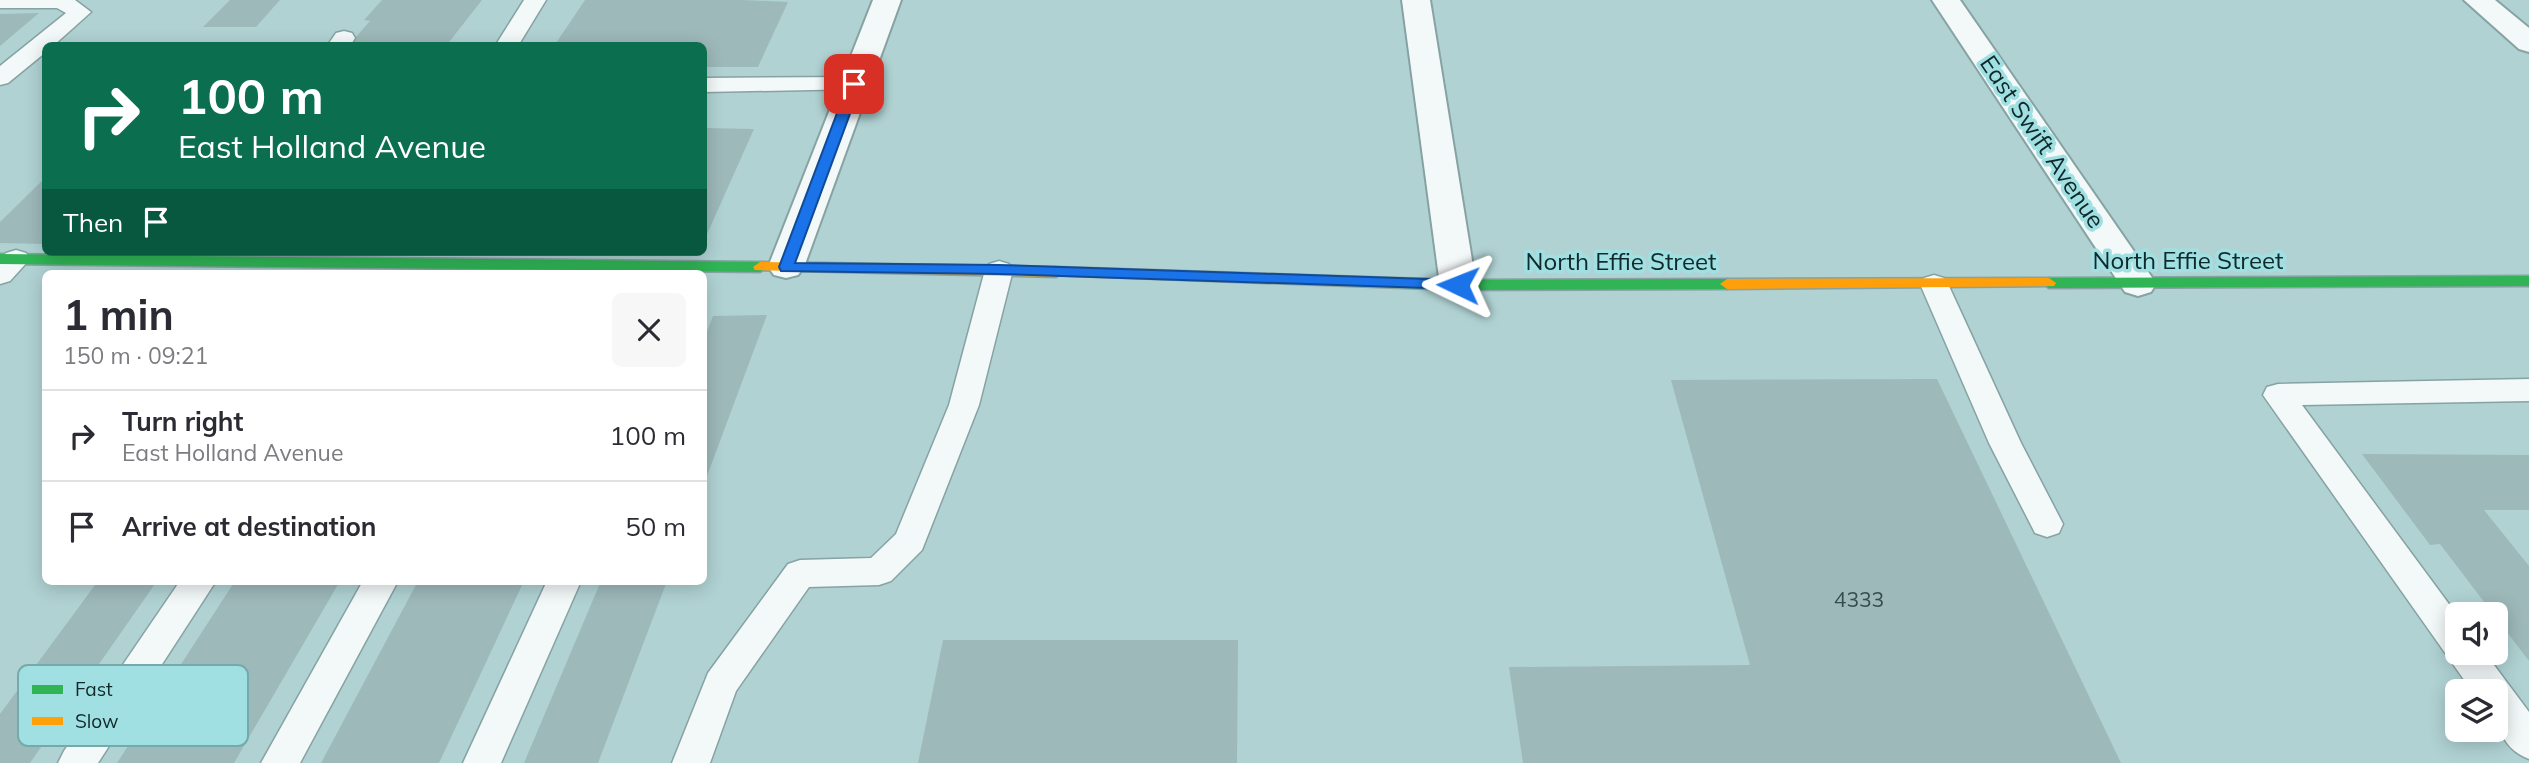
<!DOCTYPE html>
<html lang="en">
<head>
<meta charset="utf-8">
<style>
	:root { --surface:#fff; --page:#f7f7f7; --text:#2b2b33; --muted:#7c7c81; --line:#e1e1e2 }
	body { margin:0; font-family:Mulish,sans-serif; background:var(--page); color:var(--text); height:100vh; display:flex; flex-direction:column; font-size:26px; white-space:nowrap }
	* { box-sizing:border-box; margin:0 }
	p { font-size:23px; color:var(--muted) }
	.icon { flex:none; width:38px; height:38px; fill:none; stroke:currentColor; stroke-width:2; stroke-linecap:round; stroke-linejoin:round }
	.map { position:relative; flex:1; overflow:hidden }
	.panel { position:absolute; left:42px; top:270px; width:665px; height:315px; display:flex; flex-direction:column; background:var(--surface); border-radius:10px; box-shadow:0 4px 18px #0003 }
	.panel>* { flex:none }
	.top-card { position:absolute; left:42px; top:42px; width:665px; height:214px; border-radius:10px; box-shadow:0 4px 18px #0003; background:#0b6e4f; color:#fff; overflow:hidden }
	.fabs { position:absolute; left:2445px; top:602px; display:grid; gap:14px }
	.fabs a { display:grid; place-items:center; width:63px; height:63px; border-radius:10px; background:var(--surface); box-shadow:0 4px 18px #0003; font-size:35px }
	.pin { position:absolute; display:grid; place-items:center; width:60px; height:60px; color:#fff; margin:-30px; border-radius:14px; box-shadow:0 4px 10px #0006 }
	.me { position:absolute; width:77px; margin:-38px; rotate:272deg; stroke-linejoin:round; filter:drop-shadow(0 0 5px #0008) }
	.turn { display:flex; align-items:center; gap:24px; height:147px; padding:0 21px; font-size:32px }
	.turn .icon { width:91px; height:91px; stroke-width:2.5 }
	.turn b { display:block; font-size:49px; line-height:60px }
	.then { display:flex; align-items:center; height:66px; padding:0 21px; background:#0003; gap:14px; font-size:26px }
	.round { display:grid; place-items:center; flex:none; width:74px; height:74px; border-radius:10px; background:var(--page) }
	.head { display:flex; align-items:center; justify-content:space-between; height:119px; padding:0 21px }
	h1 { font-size:42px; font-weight:700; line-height:52px }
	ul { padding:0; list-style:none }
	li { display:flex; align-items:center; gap:21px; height:91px; padding:0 21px; border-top:2px solid var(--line) }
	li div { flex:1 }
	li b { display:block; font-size:26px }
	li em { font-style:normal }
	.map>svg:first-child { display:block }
	.building { fill:#9eb9ba }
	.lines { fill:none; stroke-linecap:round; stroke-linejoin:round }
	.lane-casing { stroke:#87a2a3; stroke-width:3 }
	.street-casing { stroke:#87a2a3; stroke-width:4 }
	.fast-casing { stroke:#87a2a3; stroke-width:3 }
	.slow-casing { stroke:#87a2a3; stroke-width:3 }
	.lane { fill:#f3f8f8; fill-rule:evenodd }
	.street { fill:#f3f8f8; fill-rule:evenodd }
	.fast { fill:#30b455; fill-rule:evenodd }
	.slow { fill:#ff9f0a; fill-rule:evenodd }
	.route { fill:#1a73e8; stroke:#114b97; stroke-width:2 }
	.labels { text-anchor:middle; stroke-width:7; stroke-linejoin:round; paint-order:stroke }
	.number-label { font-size:21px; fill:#344e50 }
	.street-label { font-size:24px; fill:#10292b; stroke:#a1e0e2 }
	.key { fill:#a1e0e2; stroke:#76a9ab; stroke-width:2 }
	.key-label { font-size:19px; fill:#10292b }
</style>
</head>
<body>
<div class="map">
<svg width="2529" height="763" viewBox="0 0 2529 763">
	<rect width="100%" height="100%" fill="#b0d2d3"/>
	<!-- building -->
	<g class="building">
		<path d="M230 0H280L256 27H203Z"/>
		<path d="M382 0H482L446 46H348L370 21 364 20Z"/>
		<path d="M585 0H742L788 2 758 67H707L704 73V46H554Z"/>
		<path d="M39 13 0 46V14Z"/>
		<path d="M704 128 754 129 704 241Z"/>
		<path d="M46 177V244L0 243V222Z"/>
		<path d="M767 315 704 484V339L713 316Z"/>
		<path d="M1937 379 2121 763H1523L1509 667 1750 665 1671 380Z"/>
		<path d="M2362 454 2529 455V510H2484L2529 566V661L2440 544 2430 545Z"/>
		<path d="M98 581H157L30 763H0V714Z"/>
		<path d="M235 581H340L234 763H117Z"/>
		<path d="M418 581H524L439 763H321Z"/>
		<path d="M601 581H667L598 763H524Z"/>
		<path d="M943 640H1238L1237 763H918Z"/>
	</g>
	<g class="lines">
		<defs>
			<g id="lane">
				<path d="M0 0H75L91 12 53 46H46V52L8 83 0 85V66L66 13 57 8H0Z"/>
				<path d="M524 0H546L518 46H495Z"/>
				<path d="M344 31 352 33 355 38 350 46H327L336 33Z"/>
				<path d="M854 77 862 79 866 84 862 89 704 92V78Z"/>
				<path d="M16 250 26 253 30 259 10 281 0 284V259L6 253Z"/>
				<path d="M999 261 1009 264 1013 270 979 405 922 550 891 581 879 585 809 587 736 691 710 763H672L708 673 788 564 800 560 871 558 896 534 949 405 985 270 989 264Z"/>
				<path d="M1934 275 1944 278 1948 284 2021 443 2063 524 2059 533 2047 537 2035 533 1989 443 1920 284 1924 278Z"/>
				<path d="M2529 379V401L2302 405 2457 615V653H2485L2529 712V759C2498 747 2496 720 2496 691H2472L2263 395 2267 387 2278 384Z"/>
				<path d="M180 581H216L98 763H58L64 751Z"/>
				<path d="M363 581H398L300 763H261Z"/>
				<path d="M547 581H581L501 763H463Z"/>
			</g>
			<g id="street">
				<path d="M873 0H901L804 267 798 275 786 278 774 275 768 267Z"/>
				<path d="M1402 0H1430L1476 285 1471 293 1458 297 1445 293 1440 285Z"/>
				<path d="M1932 0H1960L2151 276 2156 284 2151 292 2138 296 2125 292Z"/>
				<path d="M2464 0H2495L2529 28V52L2519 49Z"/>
			</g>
			<g id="fast">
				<path d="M0 254 760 262 767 267 760 272 0 264Z"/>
				<path d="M1056 267 1458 280 1727 279 1734 284 1727 289 1458 290 1051 275 1049 272 1051 269Z"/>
				<path d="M2529 276V286L2049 288 2042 283 2049 278Z"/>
			</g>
			<g id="slow">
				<path d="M760 262 1056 267 1063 272 1056 277 755 270 753 267Z"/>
				<path d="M2049 278 2056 283 2054 286 1727 289 1720 284 1727 279Z"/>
			</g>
		</defs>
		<!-- lane casing -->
		<use href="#lane" class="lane-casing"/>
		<!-- street casing -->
		<use href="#street" class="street-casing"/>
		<!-- fast casing -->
		<use href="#fast" class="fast-casing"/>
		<!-- slow casing -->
		<use href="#slow" class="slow-casing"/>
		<!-- lane -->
		<use href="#lane" class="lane"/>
		<!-- street -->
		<use href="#street" class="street"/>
		<!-- fast -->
		<use href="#fast" class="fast"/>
		<!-- slow -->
		<use href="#slow" class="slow"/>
	</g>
	<!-- route -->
	<path class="route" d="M854 81 861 84 795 263 999 265 1458 280 1465 285 1458 289 999 274 781 271 779 267 848 84Z"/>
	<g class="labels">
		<!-- number labels -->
		<g class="number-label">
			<text x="1859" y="607">4333</text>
		</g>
		<!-- street labels -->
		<g class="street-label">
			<text transform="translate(2042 142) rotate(56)" y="8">East Swift Avenue</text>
			<text x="2188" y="269">North Effie Street</text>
			<text x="1621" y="270">North Effie Street</text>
		</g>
	</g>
	<!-- legend -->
	<rect x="18" y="665" width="230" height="81" rx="10" class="key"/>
	<rect x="32" y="685" width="31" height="9" fill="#30b455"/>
	<rect x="32" y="717" width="31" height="8" fill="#ff9f0a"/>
	<g class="key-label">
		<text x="75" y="696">Fast</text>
		<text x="75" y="728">Slow</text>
	</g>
</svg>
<div class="fabs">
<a><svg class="icon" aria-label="sound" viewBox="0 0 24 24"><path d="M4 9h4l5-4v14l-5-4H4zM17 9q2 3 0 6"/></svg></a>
<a><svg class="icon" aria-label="layers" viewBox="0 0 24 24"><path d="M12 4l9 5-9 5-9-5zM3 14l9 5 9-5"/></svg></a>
</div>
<div class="pin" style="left:854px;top:84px;background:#d93025"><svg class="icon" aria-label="arrive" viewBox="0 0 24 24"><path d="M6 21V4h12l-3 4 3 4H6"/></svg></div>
<svg class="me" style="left:1458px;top:285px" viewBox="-20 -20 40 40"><path d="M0-17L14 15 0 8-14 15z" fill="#1a73e8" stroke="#fff" stroke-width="4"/></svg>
<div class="top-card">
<div class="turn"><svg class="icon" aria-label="right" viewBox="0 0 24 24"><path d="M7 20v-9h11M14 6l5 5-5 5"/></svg><div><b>100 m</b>East Holland Avenue</div></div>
<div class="then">Then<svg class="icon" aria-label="arrive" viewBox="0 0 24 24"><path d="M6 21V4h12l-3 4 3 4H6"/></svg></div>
</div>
<section class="panel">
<div class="head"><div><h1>1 min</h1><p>150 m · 09:21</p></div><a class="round"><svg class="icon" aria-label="close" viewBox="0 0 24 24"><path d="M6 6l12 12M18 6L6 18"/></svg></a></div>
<ul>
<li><svg class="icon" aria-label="right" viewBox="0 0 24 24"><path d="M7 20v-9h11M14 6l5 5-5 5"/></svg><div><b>Turn right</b><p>East Holland Avenue</p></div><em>100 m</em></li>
<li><svg class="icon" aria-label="arrive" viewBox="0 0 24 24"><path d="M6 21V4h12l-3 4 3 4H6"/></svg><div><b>Arrive at destination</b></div><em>50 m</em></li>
</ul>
</section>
</div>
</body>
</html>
